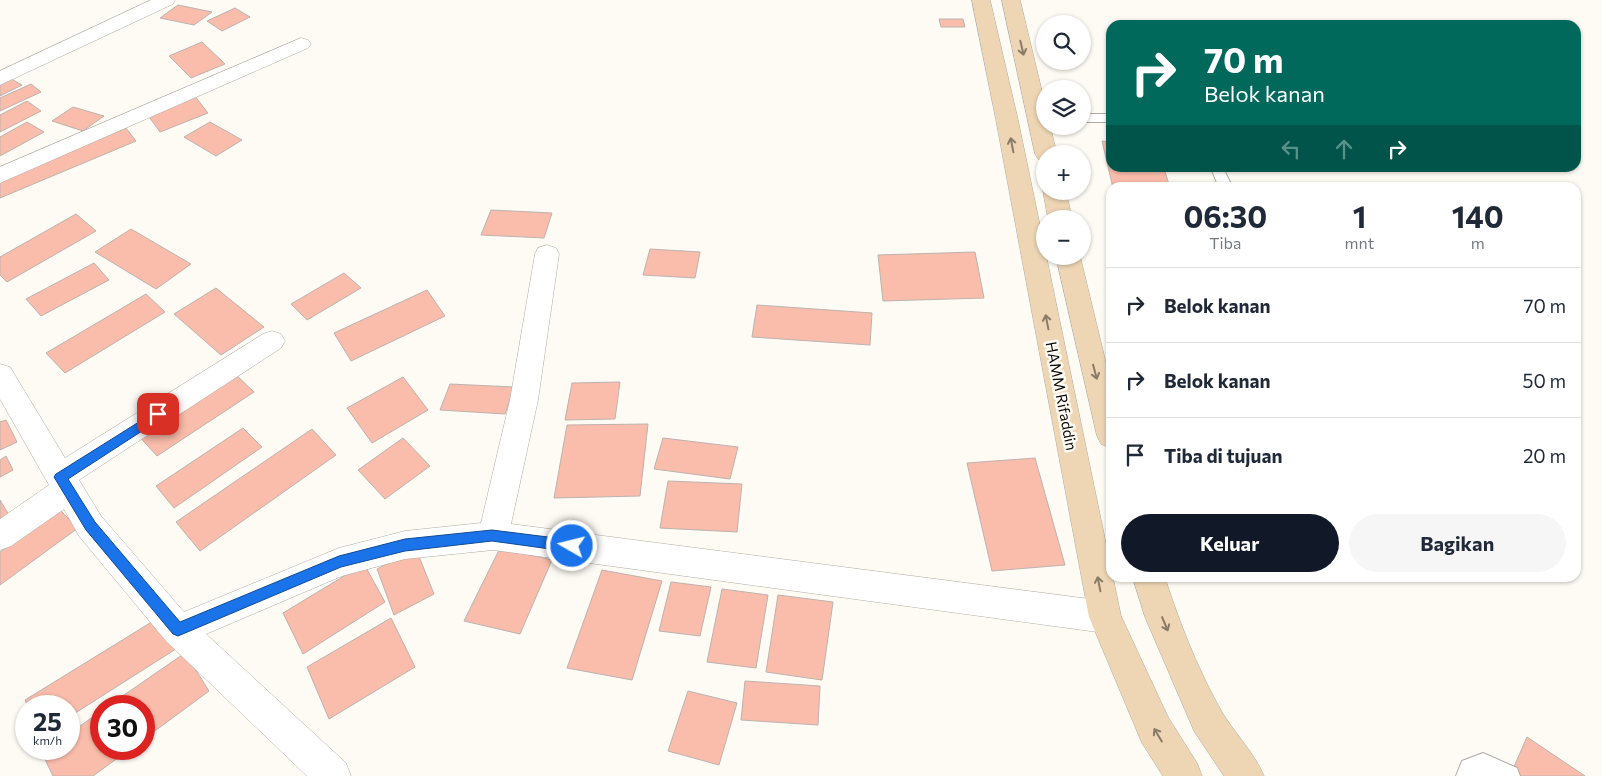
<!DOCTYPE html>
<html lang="id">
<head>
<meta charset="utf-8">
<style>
	:root { --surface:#fff; --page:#f6f6f7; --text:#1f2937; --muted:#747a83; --line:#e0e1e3; --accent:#111827 }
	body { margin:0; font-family:Commissioner,sans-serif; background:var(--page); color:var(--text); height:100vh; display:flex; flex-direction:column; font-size:19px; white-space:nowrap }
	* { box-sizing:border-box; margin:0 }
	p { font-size:16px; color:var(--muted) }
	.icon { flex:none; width:28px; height:28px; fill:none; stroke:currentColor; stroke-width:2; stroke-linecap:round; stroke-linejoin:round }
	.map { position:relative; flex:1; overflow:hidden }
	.panel { position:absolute; left:1106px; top:182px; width:475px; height:400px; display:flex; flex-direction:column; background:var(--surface); border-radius:15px; box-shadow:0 1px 4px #0004 }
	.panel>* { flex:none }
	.banner { position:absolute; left:1106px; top:20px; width:475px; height:152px; border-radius:15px; box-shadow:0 1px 4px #0004; background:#00695c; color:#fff; overflow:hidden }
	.fabs { position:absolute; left:1036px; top:15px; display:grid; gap:10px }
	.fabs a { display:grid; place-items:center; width:55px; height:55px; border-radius:50%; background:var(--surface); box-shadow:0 1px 4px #0004; font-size:25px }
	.speed { position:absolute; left:15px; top:695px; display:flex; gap:10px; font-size:25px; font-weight:700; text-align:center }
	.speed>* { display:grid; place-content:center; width:65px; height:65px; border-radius:50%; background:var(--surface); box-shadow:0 1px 4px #0004; line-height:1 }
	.speed small { font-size:12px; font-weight:400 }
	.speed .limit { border:8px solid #d22; background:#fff; color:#111 }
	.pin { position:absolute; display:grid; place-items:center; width:42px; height:42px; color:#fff; margin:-21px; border-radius:10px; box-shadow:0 2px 8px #0006 }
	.me { position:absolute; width:55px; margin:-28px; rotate:278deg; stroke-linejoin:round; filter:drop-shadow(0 0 4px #0008) }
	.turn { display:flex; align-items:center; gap:18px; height:105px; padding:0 15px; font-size:22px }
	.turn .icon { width:65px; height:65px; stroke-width:2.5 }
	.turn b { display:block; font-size:35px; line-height:42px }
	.lanes { display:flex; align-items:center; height:48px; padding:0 15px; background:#0003; justify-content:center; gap:25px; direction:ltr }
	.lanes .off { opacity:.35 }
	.eta { display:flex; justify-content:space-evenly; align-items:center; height:85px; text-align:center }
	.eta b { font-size:30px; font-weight:700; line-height:35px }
	.primary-button { display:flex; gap:10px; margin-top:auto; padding:10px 15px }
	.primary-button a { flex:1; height:58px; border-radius:30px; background:var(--accent); color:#fff; font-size:20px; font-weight:700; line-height:58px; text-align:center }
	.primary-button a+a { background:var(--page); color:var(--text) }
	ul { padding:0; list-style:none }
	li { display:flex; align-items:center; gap:15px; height:75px; padding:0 15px; border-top:1px solid var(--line) }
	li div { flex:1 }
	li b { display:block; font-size:19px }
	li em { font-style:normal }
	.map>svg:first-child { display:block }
	.building { fill:#fbbdab; stroke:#bcb2af }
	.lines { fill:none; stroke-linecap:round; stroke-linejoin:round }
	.service-casing { stroke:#afaba4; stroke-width:2 }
	.minor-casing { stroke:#afaba4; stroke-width:1 }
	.secondary-casing { stroke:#afaba4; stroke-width:1 }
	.service { fill:#fff; fill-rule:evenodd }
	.minor { fill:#fff; fill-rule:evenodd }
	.secondary { fill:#eed6b4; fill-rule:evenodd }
	.oneway { stroke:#897b67 }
	.route { fill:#1a73e8; stroke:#114b97 }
	.labels { text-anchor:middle; stroke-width:5; stroke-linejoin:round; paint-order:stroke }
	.street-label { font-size:15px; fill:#0d0c09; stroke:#fefaf4 }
</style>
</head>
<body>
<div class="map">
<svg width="1602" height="776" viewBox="0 0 1602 776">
	<rect width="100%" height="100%" fill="#fefaf4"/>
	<!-- building -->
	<g class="building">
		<path d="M178 5 212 12 194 25 160 18Z"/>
		<path d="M235 8 250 17 222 31 207 21Z"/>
		<path d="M939 19H963L965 27H941Z"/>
		<path d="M202 42 225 64 191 78 169 56Z"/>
		<path d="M8 77 22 85 0 96V81Z"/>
		<path d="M31 84 41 92 0 111V98Z"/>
		<path d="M194 95 208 113 160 132 147 114Z"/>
		<path d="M27 101 41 111 0 132V115Z"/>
		<path d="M73 107 104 116 83 131 52 121Z"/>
		<path d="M27 122 44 132 0 156V137Z"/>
		<path d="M210 122 242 140 216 156 184 137Z"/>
		<path d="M126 128 136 141 0 198V180Z"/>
		<path d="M1102 141 1111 142V168H1164L1170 188H1113Z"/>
		<path d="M491 210 552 213 544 238 481 235Z"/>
		<path d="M76 214 96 231 7 282 0 275V257Z"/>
		<path d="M131 229 191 264 156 289 95 252Z"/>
		<path d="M650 249 700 252 695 278 643 275Z"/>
		<path d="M975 252 984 298 883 301 878 255Z"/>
		<path d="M94 263 109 280 41 316 26 299Z"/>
		<path d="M344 273 361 288 307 320 291 304Z"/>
		<path d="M216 288 264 327 221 355 174 314Z"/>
		<path d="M427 290 445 316 351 361 334 333Z"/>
		<path d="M146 294 165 312 65 373 46 353Z"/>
		<path d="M757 305 872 313 870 345 752 337Z"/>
		<path d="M232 371 254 392 157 456 136 433Z"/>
		<path d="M403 377 428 410 372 443 347 408Z"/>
		<path d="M620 382 615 419 565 420 572 383Z"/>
		<path d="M450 384 514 387 505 414 440 410Z"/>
		<path d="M6 420 17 442 0 450V422Z"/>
		<path d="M648 424 640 496 554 498 567 425Z"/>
		<path d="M243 428 262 447 174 508 156 486Z"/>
		<path d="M312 429 336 455 200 551 176 522Z"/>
		<path d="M403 438 430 466 385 499 358 470Z"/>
		<path d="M663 438 738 447 730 479 654 469Z"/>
		<path d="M6 456 13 470 0 477V460Z"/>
		<path d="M1035 458 1065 565 992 571 967 463Z"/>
		<path d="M668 481 742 484 737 532 660 528Z"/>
		<path d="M0 500 12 520 0 527Z"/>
		<path d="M60 510 78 528 0 585V552Z"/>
		<path d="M500 548 552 560 520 634 464 621Z"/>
		<path d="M416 549 434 594 394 615 377 569Z"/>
		<path d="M364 564 385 602 303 654 283 613Z"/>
		<path d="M602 570 662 581 632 680 567 668Z"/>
		<path d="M671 582 711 587 700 636 659 631Z"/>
		<path d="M722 589 768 595 756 668 707 662Z"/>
		<path d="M778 595 833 602 822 680 766 672Z"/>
		<path d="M163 615 179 647 69 717V706H28L25 700Z"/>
		<path d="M391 618 415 667 329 719 307 667Z"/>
		<path d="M185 653 209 691 144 739V706H108Z"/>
		<path d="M745 681 820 686 818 725 741 720Z"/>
		<path d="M688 691 737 703 719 765 668 751Z"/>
		<path d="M101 711V749H130L93 776H53L42 753 47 749H69V734Z"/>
		<path d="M1527 737 1585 776H1510Z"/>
	</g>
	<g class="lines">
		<defs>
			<g id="service">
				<rect x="1082" y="114" width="29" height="8"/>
				<path d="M1211 168H1223L1233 188H1219Z"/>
				<path d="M1483 753 1517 768 1520 776H1456L1462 761Z"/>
			</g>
			<g id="minor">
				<path d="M151 0H175L173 4 0 85V71Z"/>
				<path d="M301 38 308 40 311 44 308 48 0 183V167Z"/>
				<path d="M547 245 556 248 559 254 538 400 511 524 1105 601 1117 606 1121 617 1117 628 1105 633 493 550 405 559 342 576 206 634 346 763 351 776H307L166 641 79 536 64 509 11 546 0 550V519L49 485 0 399V364L10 367 65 458 263 334 272 331 281 334 285 341 281 348 79 480 101 516 184 612 339 548 405 531 481 523 510 400 535 254 538 248Z"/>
			</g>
			<g id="secondary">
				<path d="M972 0H990L1018 120 1111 568V578H1113L1121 616 1168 717 1197 763 1202 776H1163L1142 743 1089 617 996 120Z"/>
				<path d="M1002 0H1020L1045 104V126H1050L1057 154H1045V161L1038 159 1035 154Z"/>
				<path d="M1045 187V191H1066L1072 219H1048L1043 191Z"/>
				<path d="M1056 256H1080L1111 384V448L1101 444 1097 436Z"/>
				<path d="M1133 578H1165C1179 621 1196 665 1218 705 1231 730 1253 750 1264 776H1224L1194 731 1145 617Z"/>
			</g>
		</defs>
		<!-- service casing -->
		<use href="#service" class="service-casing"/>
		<!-- minor casing -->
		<use href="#minor" class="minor-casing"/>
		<!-- secondary casing -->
		<use href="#secondary" class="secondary-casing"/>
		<!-- service -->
		<use href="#service" class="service"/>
		<!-- minor -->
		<use href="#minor" class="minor"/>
		<!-- secondary -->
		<use href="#secondary" class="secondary"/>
	</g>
	<!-- one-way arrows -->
	<defs><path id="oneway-shaft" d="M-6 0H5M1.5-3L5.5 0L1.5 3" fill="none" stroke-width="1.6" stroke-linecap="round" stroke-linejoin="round" transform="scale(1.25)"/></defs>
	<g class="oneway">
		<use href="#oneway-shaft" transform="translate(1022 48) rotate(77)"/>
		<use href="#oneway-shaft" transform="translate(1012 145) rotate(-101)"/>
		<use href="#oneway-shaft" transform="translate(1047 322) rotate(-101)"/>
		<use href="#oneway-shaft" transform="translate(1095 372) rotate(75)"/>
		<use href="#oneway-shaft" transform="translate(1099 584) rotate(-101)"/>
		<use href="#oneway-shaft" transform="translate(1165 624) rotate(67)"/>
		<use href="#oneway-shaft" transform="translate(1158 735) rotate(-121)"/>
	</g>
	<!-- route -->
	<path class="route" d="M158 410 162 411V418L68 479 95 522 180 622 339 556 405 539 492 530 572 540 576 542 578 546 576 550 572 552 492 541 405 551 341 567 178 636 173 634 86 530 54 477 56 474Z"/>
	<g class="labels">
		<!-- street labels -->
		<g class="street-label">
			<text transform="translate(1061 396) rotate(79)" y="5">HAMM Rifaddin</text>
		</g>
	</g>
</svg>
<div class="fabs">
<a><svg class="icon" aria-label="search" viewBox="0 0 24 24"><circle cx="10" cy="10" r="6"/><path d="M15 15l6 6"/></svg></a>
<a><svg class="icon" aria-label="layers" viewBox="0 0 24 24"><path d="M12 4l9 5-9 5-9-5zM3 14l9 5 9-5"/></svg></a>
<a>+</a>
<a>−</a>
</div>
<div class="speed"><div>25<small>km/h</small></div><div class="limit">30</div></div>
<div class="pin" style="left:158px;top:414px;background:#d93025"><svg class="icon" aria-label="arrive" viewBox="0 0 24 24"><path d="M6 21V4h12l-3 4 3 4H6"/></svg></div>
<svg class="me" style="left:572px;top:546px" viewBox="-20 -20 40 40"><circle r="17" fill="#1a73e8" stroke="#fff" stroke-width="3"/><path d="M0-11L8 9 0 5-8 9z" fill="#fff"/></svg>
<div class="banner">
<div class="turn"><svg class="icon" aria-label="right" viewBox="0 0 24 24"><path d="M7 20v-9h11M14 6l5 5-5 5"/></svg><div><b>70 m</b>Belok kanan</div></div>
<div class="lanes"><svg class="icon off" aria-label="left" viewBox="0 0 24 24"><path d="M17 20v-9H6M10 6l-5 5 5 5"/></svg><svg class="icon off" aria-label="ahead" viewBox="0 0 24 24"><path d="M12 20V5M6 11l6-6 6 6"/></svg><svg class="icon" aria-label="right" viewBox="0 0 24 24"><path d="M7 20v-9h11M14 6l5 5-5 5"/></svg></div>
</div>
<section class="panel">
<div class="eta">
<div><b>06:30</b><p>Tiba</p></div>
<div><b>1</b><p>mnt</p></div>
<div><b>140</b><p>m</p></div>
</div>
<ul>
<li><svg class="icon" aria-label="right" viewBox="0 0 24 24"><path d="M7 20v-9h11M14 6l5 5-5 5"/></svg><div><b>Belok kanan</b></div><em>70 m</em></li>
<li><svg class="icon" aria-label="right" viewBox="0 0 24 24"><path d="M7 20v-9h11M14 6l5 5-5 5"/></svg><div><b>Belok kanan</b></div><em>50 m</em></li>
<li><svg class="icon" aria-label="arrive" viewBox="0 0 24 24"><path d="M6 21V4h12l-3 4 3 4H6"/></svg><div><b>Tiba di tujuan</b></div><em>20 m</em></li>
</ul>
<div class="primary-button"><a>Keluar</a><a>Bagikan</a></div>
</section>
</div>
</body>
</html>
